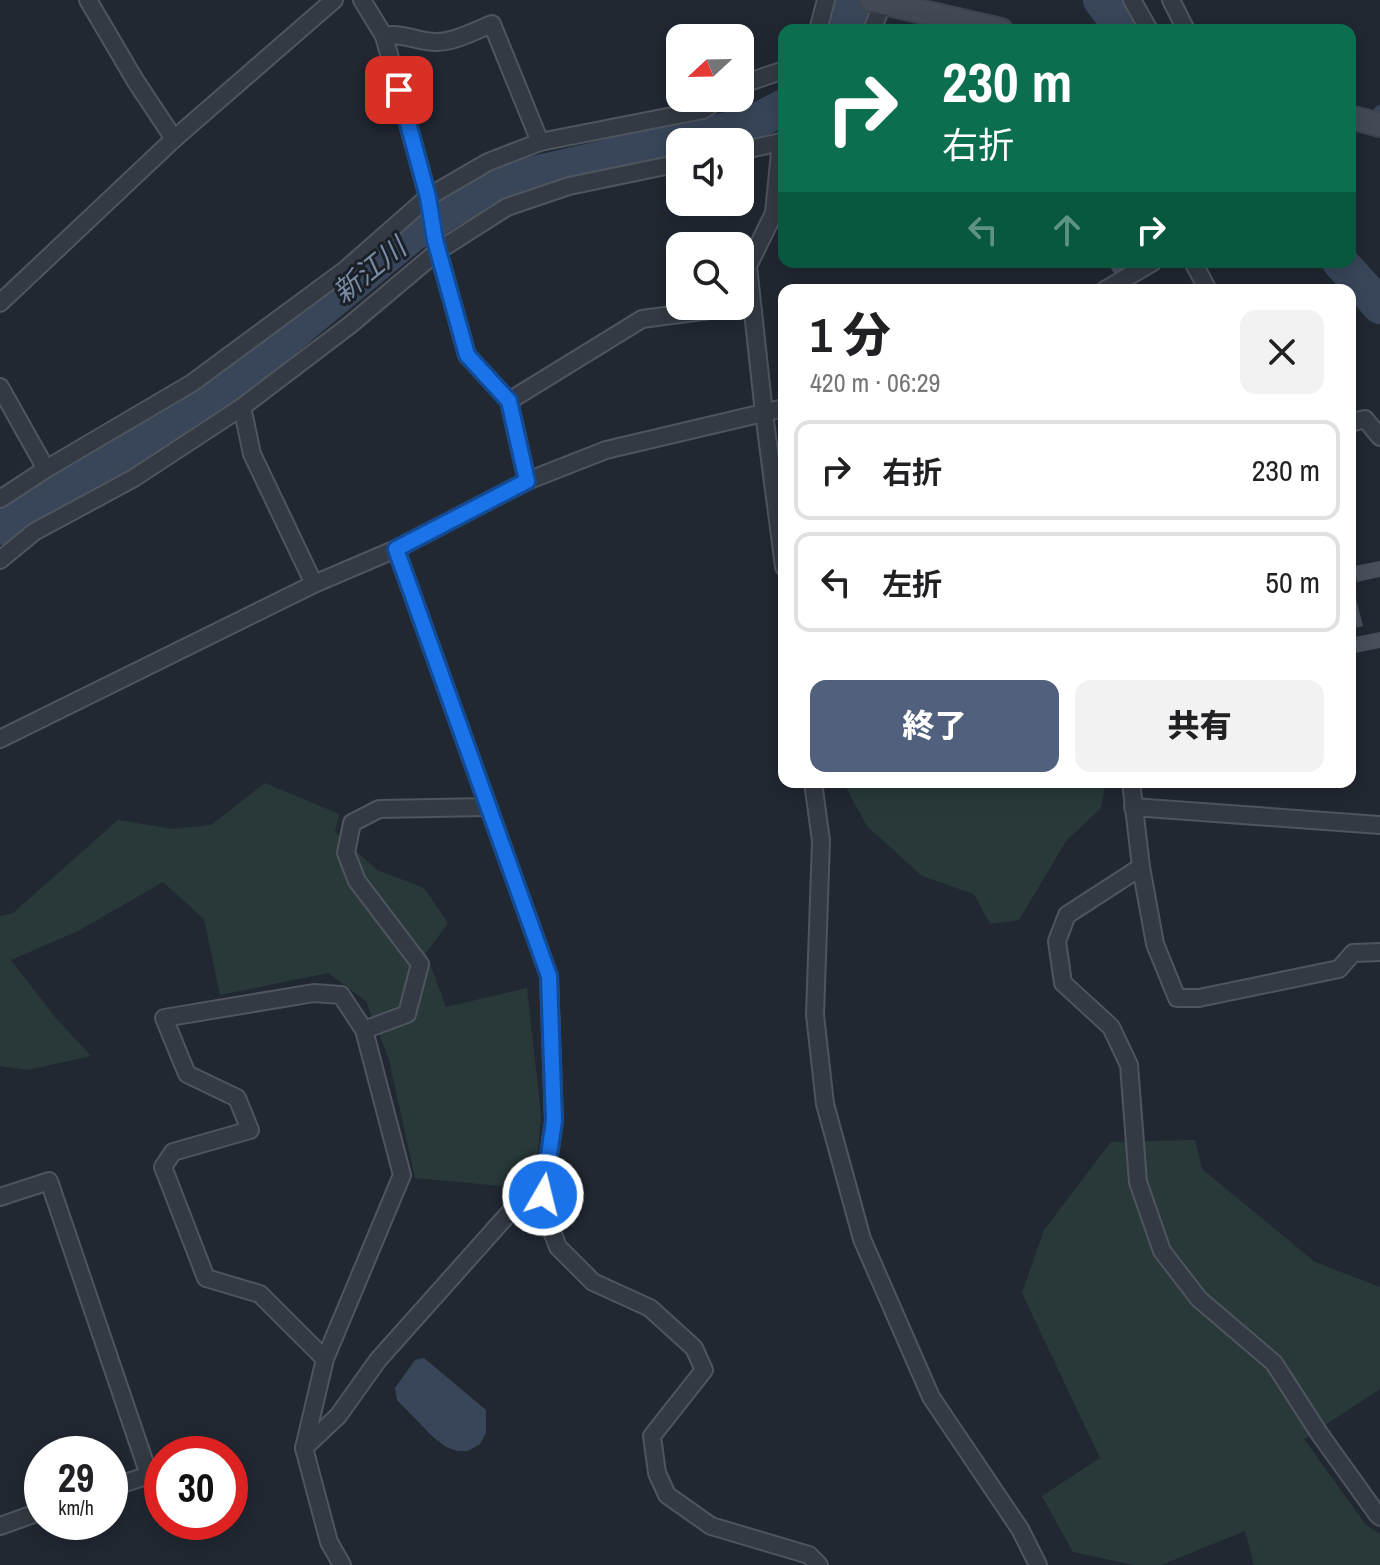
<!DOCTYPE html>
<html lang="ja">
<head>
<meta charset="utf-8">
<style>
	:root { --surface:#fff; --page:#f2f2f2; --text:#202124; --muted:#757577; --line:#e0e0e0; --accent:#50607d }
	body { margin:0; font-family:"Archivo Narrow","Noto Sans JP",sans-serif; background:var(--page); color:var(--text); height:100vh; display:flex; flex-direction:column; font-size:30px; white-space:nowrap }
	* { box-sizing:border-box; margin:0 }
	p { font-size:26px; color:var(--muted) }
	.icon { flex:none; width:44px; height:44px; fill:none; stroke:currentColor; stroke-width:2; stroke-linecap:round; stroke-linejoin:round }
	.map { position:relative; flex:1; overflow:hidden }
	.sheet { position:absolute; left:778px; top:284px; width:578px; height:504px; display:flex; flex-direction:column; background:var(--surface); border-radius:16px; box-shadow:0 4px 20px #0003 }
	.sheet>* { flex:none }
	.hud { position:absolute; left:778px; top:24px; width:578px; height:244px; border-radius:16px; box-shadow:0 4px 20px #0003; background:#0b6e4f; color:#fff; overflow:hidden }
	.needle { width:52px; rotate:248deg }
	.buttons { position:absolute; left:666px; top:24px; display:grid; gap:16px }
	.buttons a { display:grid; place-items:center; width:88px; height:88px; border-radius:16px; background:var(--surface); box-shadow:0 4px 20px #0003; font-size:40px }
	.speed { position:absolute; left:24px; top:1436px; display:flex; gap:16px; font-size:40px; font-weight:700; text-align:center }
	.speed>* { display:grid; place-content:center; width:104px; height:104px; border-radius:50%; background:var(--surface); box-shadow:0 4px 20px #0003; line-height:1 }
	.speed small { font-size:20px; font-weight:400 }
	.speed .limit { border:12px solid #d22; background:#fff; color:#111 }
	.pin { position:absolute; display:grid; place-items:center; width:68px; height:68px; color:#fff; margin:-34px; border-radius:16px; box-shadow:0 4px 12px #0006 }
	.me { position:absolute; width:88px; margin:-44px; rotate:8deg; stroke-linejoin:round; filter:drop-shadow(0 0 6px #0008) }
	.turn { display:flex; align-items:center; gap:28px; height:168px; padding:0 32px; font-size:36px }
	.turn .icon { width:104px; height:104px; stroke-width:2.5 }
	.turn b { display:block; font-size:56px; line-height:68px }
	.lanes { display:flex; align-items:center; height:76px; padding:0 32px; background:#0003; justify-content:center; gap:40px; direction:ltr }
	.lanes .off { opacity:.35 }
	.round { display:grid; place-items:center; flex:none; width:84px; height:84px; border-radius:16px; background:var(--page) }
	.summary { display:flex; align-items:center; justify-content:space-between; height:136px; padding:0 32px }
	h1 { font-size:48px; font-weight:800; line-height:60px }
	.primary-button { display:flex; gap:16px; margin-top:auto; padding:16px 32px }
	.primary-button a { flex:1; height:92px; border-radius:16px; background:var(--accent); color:#fff; font-size:32px; font-weight:800; line-height:92px; text-align:center }
	.primary-button a+a { background:var(--page); color:var(--text) }
	ul { padding:0; list-style:none }
	li { display:flex; align-items:center; gap:24px; height:100px; margin:0 16px 12px; padding:0 16px; border:4px solid var(--line); border-radius:16px }
	li div { flex:1 }
	li b { display:block; font-size:30px }
	li em { font-style:normal }
	.map>svg:first-child { display:block }
	.green { fill:#293939 }
	.water { fill:#39465a }
	.lines { fill:none; stroke-linecap:round; stroke-linejoin:round }
	.stream { stroke:#39465a; stroke-width:6 }
	.river { stroke:#39465a; stroke-width:36 }
	.building { fill:#48505c }
	.minor-casing { stroke:#4f555e; stroke-width:20 }
	.secondary-casing { stroke:#3e444d; stroke-width:26 }
	.minor { stroke:#343a43; stroke-width:16 }
	.secondary { stroke:#434a56; stroke-width:22 }
	.route-casing { stroke:#114b97; stroke-width:20 }
	.route { stroke:#1a73e8; stroke-width:14 }
	.labels { text-anchor:middle; stroke-width:6; stroke-linejoin:round; paint-order:stroke }
	.water-label { font-size:28px; font-style:italic; fill:#7b8ca5; stroke:#1a2028 }
</style>
</head>
<body>
<div class="map">
<svg width="1380" height="1565" viewBox="0 0 1380 1565">
	<rect width="100%" height="100%" fill="#212832"/>
	<!-- green -->
	<g class="green">
		<path d="M843 782H1106L1101 808 1066 841 1019 920 990 924 974 894 922 876 867 826Z"/>
		<path d="M265 783 339 814 335 832 377 870 424 888 448 923 426 953 446 1007 527 988 541 1115 535 1189 415 1178 389 1060 366 1001 328 973 220 995 204 919 163 882 78 931 11 960 55 1017 91 1056 28 1070 0 1066V916L13 913 118 820 173 829 211 825Z"/>
		<path d="M1195 1140 1202 1169 1315 1262 1380 1287V1389L1304 1439 1366 1525 1380 1534V1565H1254L1245 1531 1161 1565H1134L1073 1552 1042 1496 1100 1458 1022 1293 1044 1230 1111 1142Z"/>
	</g>
	<!-- water -->
	<path class="water" d="M424 1358 486 1410V1433L480 1444 468 1451H457L446 1447 432 1436 397 1400 395 1388 415 1360Z"/>
	<g class="lines">
		<!-- stream -->
		<path class="stream" d="M1377 110 1380 108"/>
		<!-- river -->
		<g class="river">
			<path d="M1101 0 1124 30"/>
			<path d="M844 30 855 0"/>
			<path d="M1340 262 1380 306"/>
			<path d="M0 527 11 515 134 447 232 383 412 234 448 211 503 181 749 125 784 107"/>
		</g>
	</g>
	<!-- building -->
	<g class="building">
		<path d="M1107 262H1135L1115 275Z"/>
		<path d="M1380 561V577L1357 582 1354 566Z"/>
		<path d="M1350 576 1363 626 1350 629Z"/>
		<path d="M1380 632V648L1350 654V638Z"/>
	</g>
	<g class="lines">
		<defs>
			<g id="minor">
				<path d="M88 0 135 80 174 139"/>
				<path d="M362 0 384 36 428 197 435 240 467 355 509 401 527 481"/>
				<path d="M1132 0 1149 30"/>
				<path d="M1171 0 1186 30"/>
				<path d="M818 30 826 0"/>
				<path d="M872 30 883 3"/>
				<path d="M384 36C402 32 418 42 436 42 455 42 474 31 492 24L540 142"/>
				<path d="M740 85 784 70"/>
				<path d="M784 140 781 142 774 213 748 266 764 413 784 567"/>
				<path d="M740 151 781 142"/>
				<path d="M1193 262 1208 290"/>
				<path d="M1105 290 1153 262"/>
				<path d="M0 303 174 139 334 0"/>
				<path d="M0 387 46 469"/>
				<path d="M509 401 642 319 740 306"/>
				<path d="M242 407 252 454 314 584"/>
				<path d="M1350 423 1365 419 1380 437"/>
				<path d="M0 499 46 469 192 383 345 270 428 197 488 162 540 142 703 110 721 98"/>
				<path d="M396 549 549 976 554 1121 543 1195 544 1211 558 1247 593 1282 650 1308 694 1348 704 1370 652 1436 657 1473 667 1495 711 1526 809 1555 819 1565"/>
				<path d="M0 560 34 532 134 478 242 407 350 325 438 251 507 207 569 186 680 163"/>
				<path d="M0 739 314 584 396 549 527 481 606 450 784 408"/>
				<path d="M813 782 821 841 815 1015 825 1104 862 1239 931 1397 1020 1529 1038 1565"/>
				<path d="M1131 782 1141 867 1155 944 1177 998H1199L1339 969 1353 953 1380 952"/>
				<path d="M1133 807 1380 825"/>
				<path d="M1141 867 1067 915 1057 941 1063 983 1111 1027 1129 1065 1138 1182 1162 1251 1199 1299 1274 1363 1319 1433 1377 1514 1380 1517"/>
				<path d="M364 1030 407 1014 420 964 357 881 346 853 352 823 379 809 488 807"/>
				<path d="M0 1197 49 1181 149 1475 110 1488"/>
				<path d="M304 1448 325 1359 402 1175 364 1030 341 995 314 993 164 1018 187 1074 237 1098 250 1130 173 1152 163 1167 206 1278 260 1294 325 1359"/>
				<path d="M0 1526 42 1511"/>
				<path d="M342 1565 329 1542 304 1448 338 1416 378 1360 519 1202 543 1195"/>
			</g>
			<g id="secondary">
				<path d="M871 0 1001 30"/>
				<path d="M1350 117 1380 125"/>
			</g>
		</defs>
		<!-- minor casing -->
		<use href="#minor" class="minor-casing"/>
		<!-- secondary casing -->
		<use href="#secondary" class="secondary-casing"/>
		<!-- minor -->
		<use href="#minor" class="minor"/>
		<!-- secondary -->
		<use href="#secondary" class="secondary"/>
	</g>
	<g class="lines">
		<defs>
			<path id="route" d="M399 90 428 197 435 240 467 355 509 401 527 481 396 549 549 976 554 1121 543 1195"/>
		</defs>
		<!-- route casing -->
		<use href="#route" class="route-casing"/>
		<!-- route -->
		<use href="#route" class="route"/>
	</g>
	<g class="labels">
		<!-- water labels -->
		<g class="water-label">
			<text transform="translate(369 270) rotate(-39)" y="10">新江川</text>
		</g>
	</g>
</svg>
<div class="buttons">
<a><svg class="needle" viewBox="-14 -14 28 28"><path d="M0-13l5 13h-10z" fill="#e53935"/><path d="M0 13l5-13h-10z" fill="#757577"/></svg></a>
<a><svg class="icon" aria-label="sound" viewBox="0 0 24 24"><path d="M4 9h4l5-4v14l-5-4H4zM17 9q2 3 0 6"/></svg></a>
<a><svg class="icon" aria-label="search" viewBox="0 0 24 24"><circle cx="10" cy="10" r="6"/><path d="M15 15l6 6"/></svg></a>
</div>
<div class="speed"><div>29<small>km/h</small></div><div class="limit">30</div></div>
<div class="pin" style="left:399px;top:90px;background:#d93025"><svg class="icon" aria-label="arrive" viewBox="0 0 24 24"><path d="M6 21V4h12l-3 4 3 4H6"/></svg></div>
<svg class="me" style="left:543px;top:1195px" viewBox="-20 -20 40 40"><circle r="17" fill="#1a73e8" stroke="#fff" stroke-width="3"/><path d="M0-11L8 9 0 5-8 9z" fill="#fff"/></svg>
<div class="hud">
<div class="turn"><svg class="icon" aria-label="right" viewBox="0 0 24 24"><path d="M7 20v-9h11M14 6l5 5-5 5"/></svg><div><b>230 m</b>右折</div></div>
<div class="lanes"><svg class="icon off" aria-label="left" viewBox="0 0 24 24"><path d="M17 20v-9H6M10 6l-5 5 5 5"/></svg><svg class="icon off" aria-label="ahead" viewBox="0 0 24 24"><path d="M12 20V5M6 11l6-6 6 6"/></svg><svg class="icon" aria-label="right" viewBox="0 0 24 24"><path d="M7 20v-9h11M14 6l5 5-5 5"/></svg></div>
</div>
<section class="sheet">
<div class="summary"><div><h1>1 分</h1><p>420 m · 06:29</p></div><a class="round"><svg class="icon" aria-label="close" viewBox="0 0 24 24"><path d="M6 6l12 12M18 6L6 18"/></svg></a></div>
<ul>
<li><svg class="icon" aria-label="right" viewBox="0 0 24 24"><path d="M7 20v-9h11M14 6l5 5-5 5"/></svg><div><b>右折</b></div><em>230 m</em></li>
<li><svg class="icon" aria-label="left" viewBox="0 0 24 24"><path d="M17 20v-9H6M10 6l-5 5 5 5"/></svg><div><b>左折</b></div><em>50 m</em></li>
</ul>
<div class="primary-button"><a>終了</a><a>共有</a></div>
</section>
</div>
</body>
</html>
